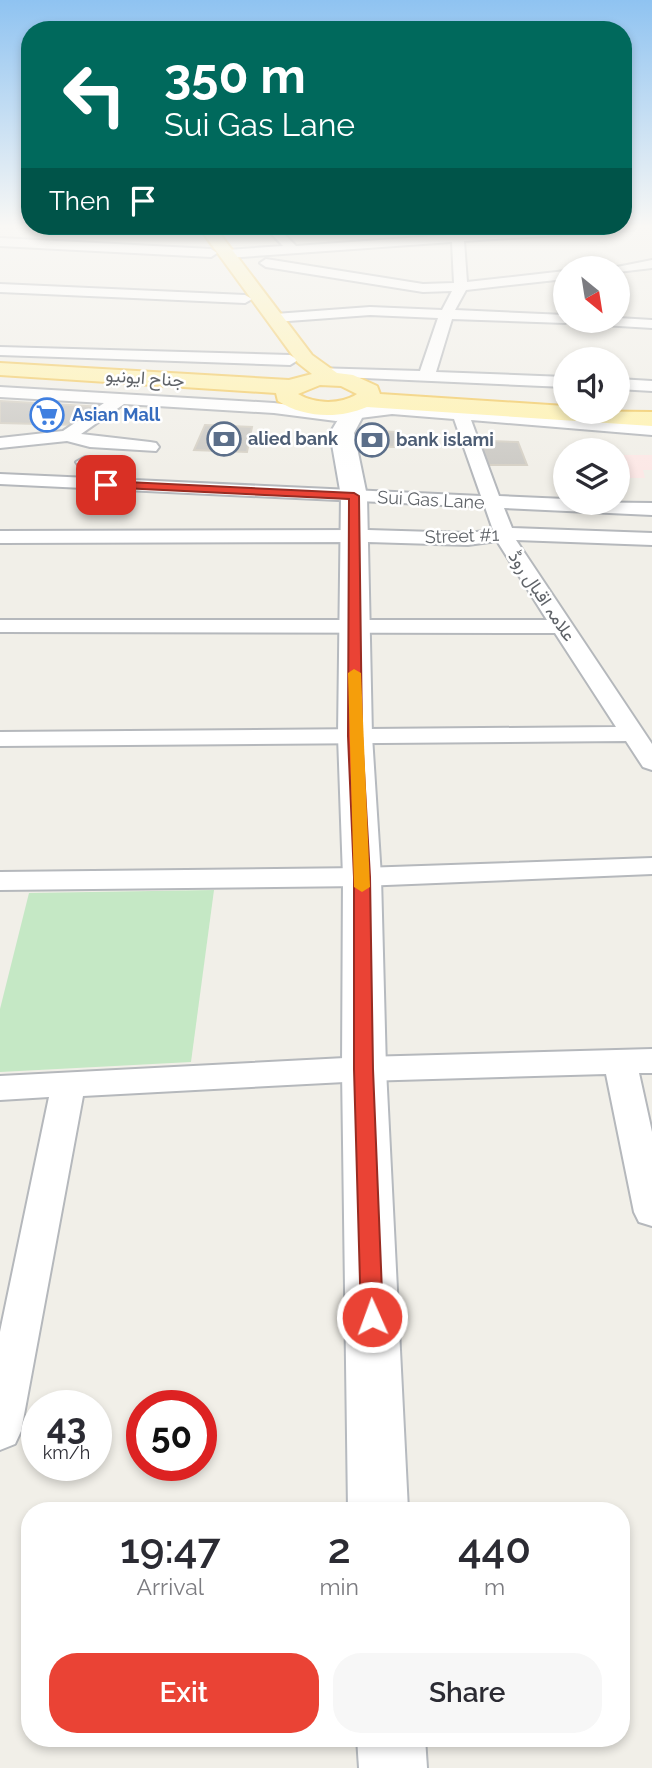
<!DOCTYPE html>
<html lang="en">
<head>
<meta charset="utf-8">
<style>
	:root { --surface:#fff; --page:#f7f7f7; --text:#2b2b33; --muted:#7c7c81; --accent:#ea4335 }
	body { margin:0; font-family:Raleway,Vazirmatn,sans-serif; background:var(--page); color:var(--text); height:100vh; display:flex; flex-direction:column; font-size:26px; white-space:nowrap }
	* { box-sizing:border-box; margin:0 }
	p { font-size:23px; color:var(--muted) }
	.icon { flex:none; width:38px; height:38px; fill:none; stroke:currentColor; stroke-width:2; stroke-linecap:round; stroke-linejoin:round }
	.map { position:relative; flex:1; overflow:hidden }
	.drawer { position:absolute; left:21px; top:1502px; width:609px; height:245px; display:flex; flex-direction:column; background:var(--surface); border-radius:28px; box-shadow:0 4px 10px #0003 }
	.drawer>* { flex:none }
	.banner { position:absolute; left:21px; top:21px; width:611px; height:214px; border-radius:28px; box-shadow:0 4px 10px #0003; background:#00695c; color:#fff; overflow:hidden }
	.needle { width:46px; rotate:150deg }
	.controls { position:absolute; left:553px; top:256px; display:grid; gap:14px }
	.controls a { display:grid; place-items:center; width:77px; height:77px; border-radius:50%; background:var(--surface); box-shadow:0 4px 10px #0003; font-size:35px }
	.speed { position:absolute; left:21px; top:1390px; display:flex; gap:14px; font-size:35px; font-weight:700; text-align:center }
	.speed>* { display:grid; place-content:center; width:91px; height:91px; border-radius:50%; background:var(--surface); box-shadow:0 4px 10px #0003; line-height:1 }
	.speed small { font-size:18px; font-weight:400 }
	.speed .limit { border:10px solid #d22; background:#fff; color:#111 }
	.pin { position:absolute; display:grid; place-items:center; width:60px; height:60px; color:#fff; margin:-30px; border-radius:14px; box-shadow:0 4px 10px #0006 }
	.me { position:absolute; width:77px; margin:-38px; rotate:358deg; stroke-linejoin:round; filter:drop-shadow(0 0 5px #0008) }
	.turn { display:flex; align-items:center; gap:24px; height:147px; padding:0 28px; font-size:32px }
	.turn .icon { width:91px; height:91px; stroke-width:2.5 }
	.turn b { display:block; font-size:49px; line-height:60px }
	.then { display:flex; align-items:center; height:66px; padding:0 28px; background:#0003; gap:14px; font-size:26px }
	.eta { display:flex; justify-content:space-evenly; align-items:center; height:119px; text-align:center }
	.eta b { font-size:42px; font-weight:600; line-height:49px }
	.button { display:flex; gap:14px; margin-top:auto; padding:14px 28px }
	.button a { flex:1; height:80px; border-radius:28px; background:var(--accent); color:#fff; font-size:28px; font-weight:600; line-height:80px; text-align:center }
	.button a+a { background:var(--page); color:var(--text) }
	.map>svg:first-child { display:block }
	.medical { fill:#fce8e6 }
	.green { fill:#c5e8c5 }
	.building { fill:#cccac5; stroke:#d6d1c6; stroke-width:2 }
	.lines { fill:none; stroke-linecap:round; stroke-linejoin:round }
	.minor-casing { stroke:#b5b8bc; stroke-width:4 }
	.secondary-casing { stroke:#b6babf; stroke-width:4 }
	.primary-casing { stroke:#f2c960; stroke-width:4 }
	.minor { fill:#fff; fill-rule:evenodd }
	.secondary { fill:#fff; fill-rule:evenodd }
	.primary { fill:#fff2af; fill-rule:evenodd }
	.route { fill:#ea4335; stroke:#982c22; stroke-width:2 }
	.slow { fill:#f59e0b }
	.labels { text-anchor:middle; stroke-width:5; stroke-linejoin:round; paint-order:stroke }
	.far-street-label { font-size:18px; fill:#5f6368; stroke:#fff }
	.far-shop-label { font-size:18px; font-weight:bold; fill:#366cbe; stroke:#fff; text-anchor:start }
	.far-service-label { font-size:18px; font-weight:bold; fill:#4e5e75; stroke:#fff; text-anchor:start }
</style>
</head>
<body>
<div class="map">
<svg width="652" height="1768" viewBox="0 0 652 1768">
	<rect width="100%" height="100%" fill="#f1efe8"/>
	<!-- medical -->
	<path class="medical" d="M618 450 620 455H652V470H643L645 478H618Z"/>
	<!-- green -->
	<path class="green" d="M214 890 191 1062 0 1072V1009L29 893Z"/>
	<!-- building -->
	<g class="building">
		<path d="M0 401 106 407 79 425 0 423Z"/>
		<path d="M205 425 252 427 247 452 194 450Z"/>
		<path d="M350 430 396 432 394 447 347 446Z"/>
		<path d="M464 440 518 442 527 465H473Z"/>
	</g>
	<g class="lines">
		<defs>
			<g id="minor">
				<path d="M638 225 633 230 464 241 467 282 565 271V279L466 290 455 310 565 315V320H571L565 323 452 319 436 372 565 377V387L319 376 311 371 314 368 420 371 438 318 370 315 275 322 268 318 275 314 370 307 442 310 452 291 423 292 266 267 260 263 266 259 423 284 454 283 452 242 227 258 221 254 227 250 283 246 264 226H276L296 246 449 235 441 226H453L461 234Z"/>
				<path d="M0 238 211 249 217 253 211 257 0 246Z"/>
				<path d="M652 260V268L618 272V268H612Z"/>
				<path d="M0 284 245 295 252 299 245 303 0 292Z"/>
				<path d="M618 318 652 320V328L586 324 579 320H618Z"/>
				<path d="M0 347 290 355 298 360 290 365 0 355Z"/>
				<path d="M618 379 652 381V391L618 389Z"/>
				<path d="M0 387 274 403 336 411 392 404 652 425V435L471 420 499 496 565 499V502L652 503V515L504 508 512 528 652 533V545L516 540 652 744V770L643 767 626 741 0 746V732L616 727 555 633 0 632V620H547L497 541 468 545 368 542 0 543V531L368 530 468 533 493 530 485 507 0 484V474L112 479 79 466 76 462 85 457 132 474 134 480 481 496 454 419 392 414 336 421 274 413 124 404 81 434 150 442 156 443 159 447 156 451 90 447 67 441 0 448V438L63 431 104 403 0 397Z"/>
				<path d="M652 858V874L362 886 0 890V872L362 868Z"/>
				<path d="M652 1049V1073H639L652 1132V1226L639 1222 634 1212 606 1074 364 1081 83 1096 21 1431 15 1444 0 1450V1332L49 1097 0 1100V1076L364 1057Z"/>
			</g>
			<g id="secondary">
				<path d="M359 396 370 403 354 433 367 496 372 736 381 877 386 1069 408 1510H348L342 1069 343 877 338 736 341 496 330 433 351 398Z"/>
				<path d="M357 1738H425L427 1768H359Z"/>
			</g>
			<path id="primary" d="M198 226H214L312 355 337 373 353 375 377 386 380 394 565 406V411L652 412V426L367 407C339 419 304 418 278 401L276 393 0 375V363L289 380 312 374 298 363ZM320 385 341 386 357 394C340 405 315 404 298 394Z"/>
		</defs>
		<!-- minor casing -->
		<use href="#minor" class="minor-casing"/>
		<!-- secondary casing -->
		<use href="#secondary" class="secondary-casing"/>
		<!-- primary casing -->
		<use href="#primary" class="primary-casing"/>
		<!-- minor -->
		<use href="#minor" class="minor"/>
		<!-- secondary -->
		<use href="#secondary" class="secondary"/>
		<!-- primary -->
		<use href="#primary" class="primary"/>
	</g>
	<!-- sky -->
	<linearGradient id="sky" x2="0" y2="1"><stop stop-color="#8fc3f1"/><stop offset="0.48" stop-color="#f9f8f5"/><stop offset="1" stop-color="#f9f8f5" stop-opacity="0"/></linearGradient>
	<rect width="652" height="472" fill="url(#sky)"/>
	<!-- route -->
	<path class="route" d="M106 481 354 493 359 496 362 736 370 877 373 1069 383 1317 379 1324 372 1327 364 1324 361 1317 354 1069V877L348 736 349 499 102 487V482Z"/>
	<!-- slow -->
	<path class="slow" d="M354 669 361 673 370 887 362 892 354 887 348 673Z"/>
	<!-- icons -->
	<defs>
		<symbol id="supermarket-ring" viewBox="-11 -11 22 22"><circle r="9.5" fill="#fff" stroke="#3f7fe0" stroke-width="1.5"/><path d="M-6-5.5h2.5l.6 2H6L4.5 2H-2.5L-4.4-4H-6ZM-1.5 3.2a1.3 1.3 0 1 0 .1 0ZM3 3.2a1.3 1.3 0 1 0 .1 0Z" fill="#3f7fe0"/></symbol>
		<symbol id="bank-ring" viewBox="-11 -11 22 22"><circle r="9.5" fill="#fff" stroke="#5c6f8a" stroke-width="1.5"/><path d="M-6-4H6V4H-6ZM0-2.3a2.3 2.3 0 1 0 0 4.6a2.3 2.3 0 1 0 0-4.6Z" fill="#5c6f8a"/></symbol>
	</defs>
	<g fill-rule="evenodd">
		<use href="#supermarket-ring" x="28" y="396" width="38" height="38"/>
		<use href="#bank-ring" x="205" y="420" width="38" height="38"/>
		<use href="#bank-ring" x="353" y="421" width="38" height="38"/>
	</g>
	<g class="labels">
		<!-- far-street labels -->
		<g class="far-street-label">
			<text transform="translate(145 378) rotate(4)" y="6">جناح ایونیو</text>
			<text transform="translate(431 500) rotate(3)" y="6">Sui Gas Lane</text>
			<text transform="translate(462 536) rotate(-2)" y="6">Street #1</text>
			<text transform="translate(542 596) rotate(56)" y="6">علامہ اقبال روڈ</text>
		</g>
		<!-- far-shop labels -->
		<g class="far-shop-label">
			<text x="72" y="421">Asian Mall</text>
		</g>
		<!-- far-service labels -->
		<g class="far-service-label">
			<text x="248" y="445">alied bank</text>
			<text x="396" y="446">bank islami</text>
		</g>
	</g>
</svg>
<div class="controls">
<a><svg class="needle" viewBox="-14 -14 28 28"><path d="M0-13l5 13h-10z" fill="#e53935"/><path d="M0 13l5-13h-10z" fill="#7c7c81"/></svg></a>
<a><svg class="icon" aria-label="sound" viewBox="0 0 24 24"><path d="M4 9h4l5-4v14l-5-4H4zM17 9q2 3 0 6"/></svg></a>
<a><svg class="icon" aria-label="layers" viewBox="0 0 24 24"><path d="M12 4l9 5-9 5-9-5zM3 14l9 5 9-5"/></svg></a>
</div>
<div class="speed"><div>43<small>km/h</small></div><div class="limit">50</div></div>
<div class="pin" style="left:106px;top:485px;background:#d93025"><svg class="icon" aria-label="arrive" viewBox="0 0 24 24"><path d="M6 21V4h12l-3 4 3 4H6"/></svg></div>
<svg class="me" style="left:372px;top:1317px" viewBox="-20 -20 40 40"><circle r="17" fill="#ea4335" stroke="#fff" stroke-width="3"/><path d="M0-11L8 9 0 5-8 9z" fill="#fff"/></svg>
<div class="banner">
<div class="turn"><svg class="icon" aria-label="left" viewBox="0 0 24 24"><path d="M17 20v-9H6M10 6l-5 5 5 5"/></svg><div><b>350 m</b>Sui Gas Lane</div></div>
<div class="then">Then<svg class="icon" aria-label="arrive" viewBox="0 0 24 24"><path d="M6 21V4h12l-3 4 3 4H6"/></svg></div>
</div>
<section class="drawer">
<div class="eta">
<div><b>19:47</b><p>Arrival</p></div>
<div><b>2</b><p>min</p></div>
<div><b>440</b><p>m</p></div>
</div>
<div class="button"><a>Exit</a><a>Share</a></div>
</section>
</div>
</body>
</html>
